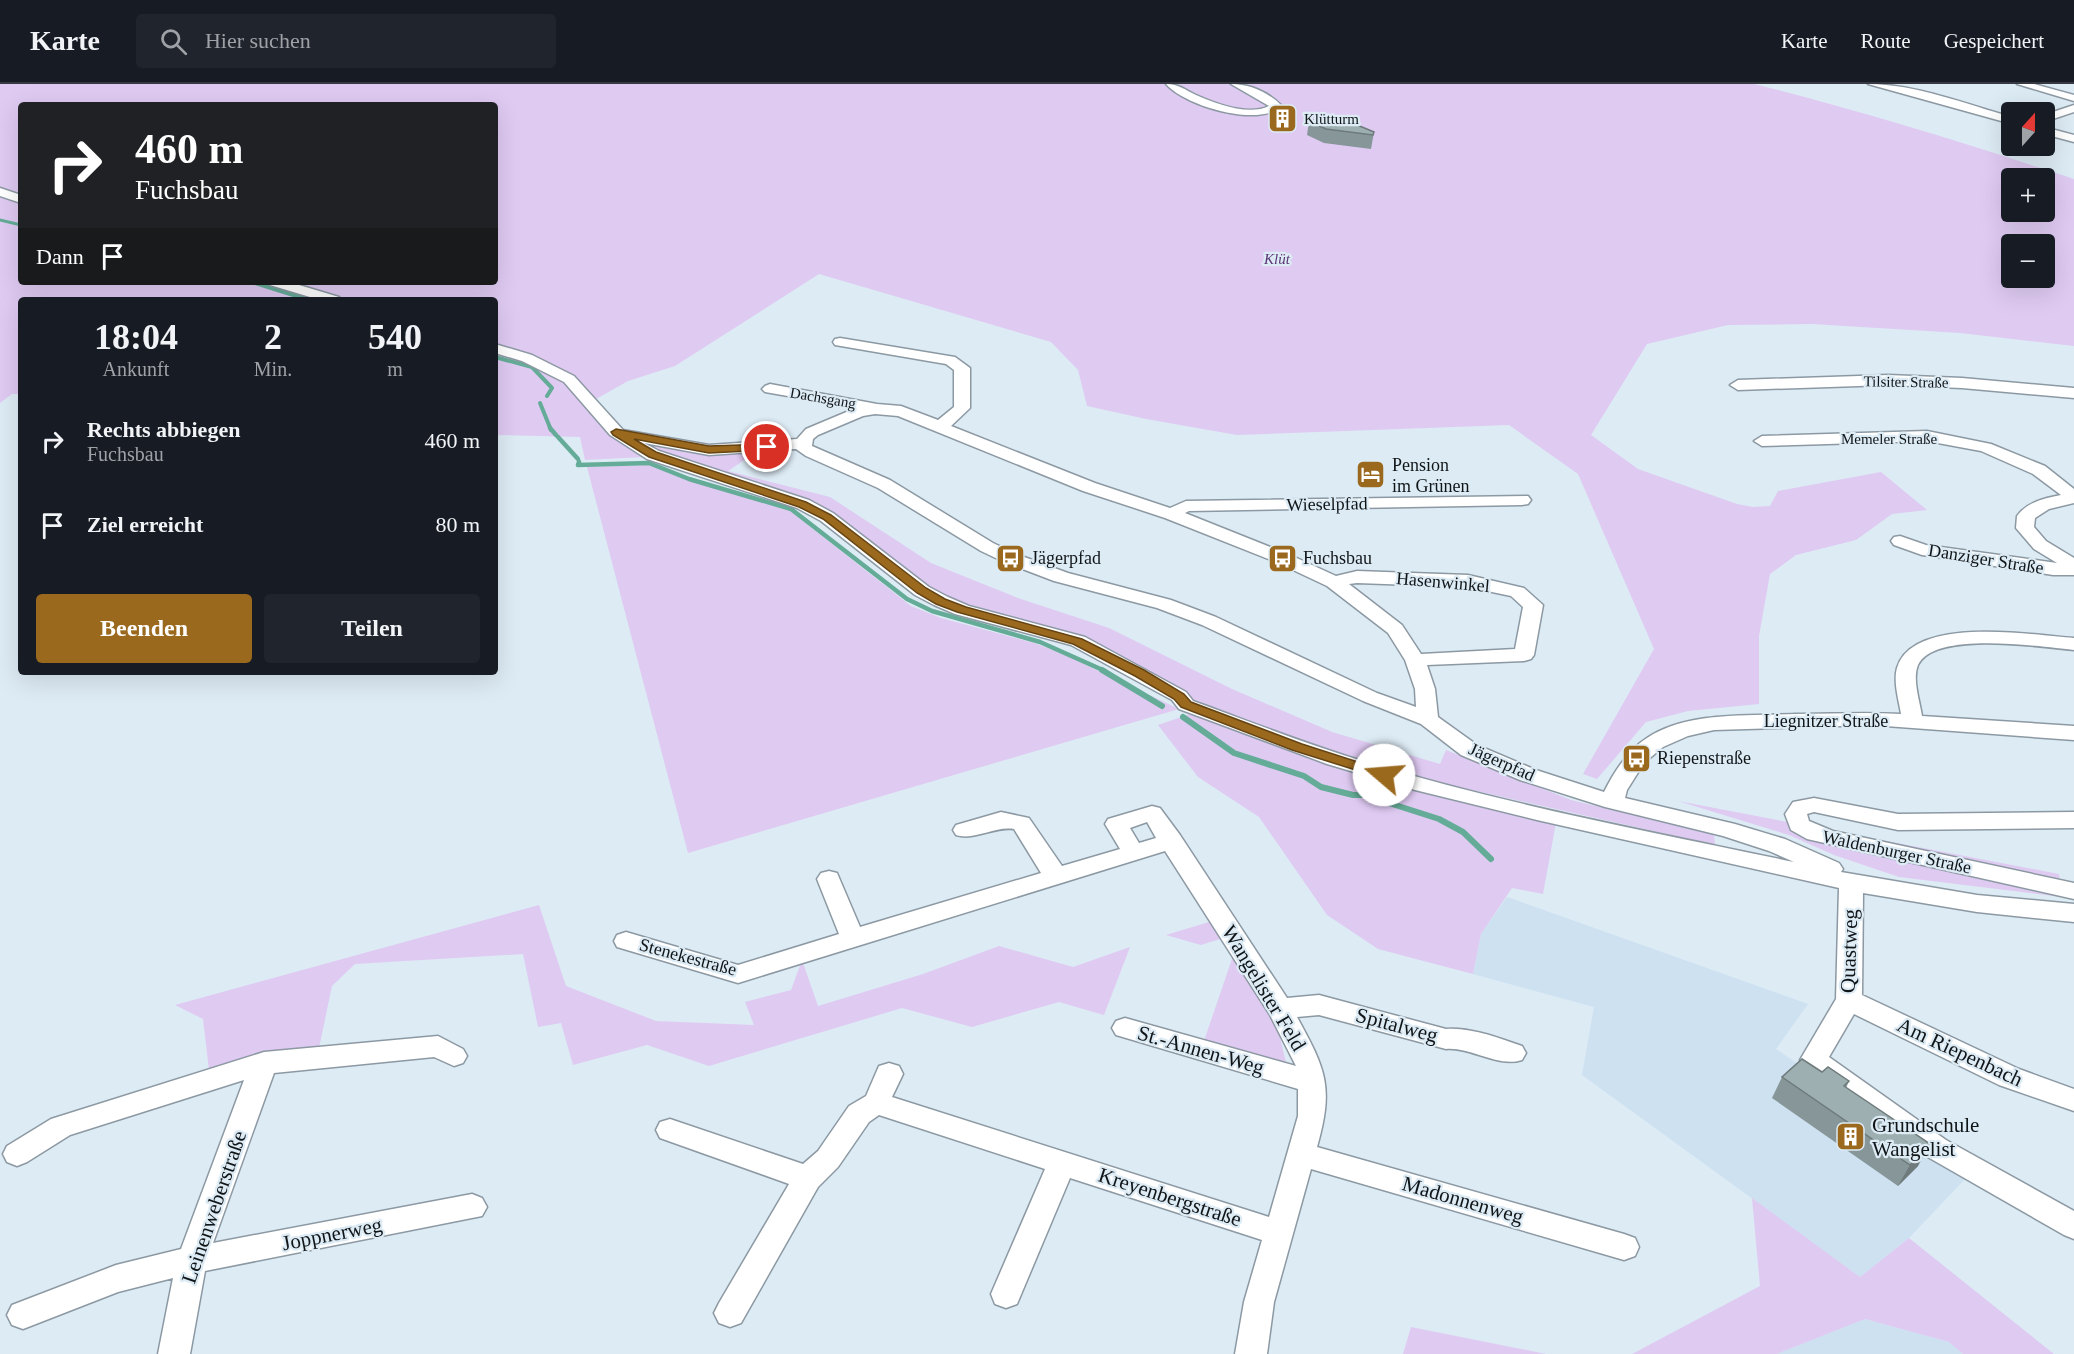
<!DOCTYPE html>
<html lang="de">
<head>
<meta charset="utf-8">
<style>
	:root { --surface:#171b24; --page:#20242c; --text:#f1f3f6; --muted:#9ea1a6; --line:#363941; --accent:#9b691e }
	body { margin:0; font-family:Georgia,serif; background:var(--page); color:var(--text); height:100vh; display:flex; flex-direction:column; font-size:22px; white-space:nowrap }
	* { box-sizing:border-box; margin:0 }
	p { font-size:20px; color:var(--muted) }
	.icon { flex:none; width:33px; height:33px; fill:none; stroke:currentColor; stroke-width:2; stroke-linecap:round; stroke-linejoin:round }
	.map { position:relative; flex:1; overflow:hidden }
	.panel { position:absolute; left:18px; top:213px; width:480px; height:378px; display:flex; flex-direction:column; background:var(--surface); border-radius:6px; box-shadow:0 6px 24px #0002 }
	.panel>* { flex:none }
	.top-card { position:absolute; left:18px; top:18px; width:480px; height:183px; border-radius:6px; box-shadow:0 6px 24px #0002; background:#202124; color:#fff; overflow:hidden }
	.needle { width:39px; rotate:21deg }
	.controls { position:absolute; left:2001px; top:18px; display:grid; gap:12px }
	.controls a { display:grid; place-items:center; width:54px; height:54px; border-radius:6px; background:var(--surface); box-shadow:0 6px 24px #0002; font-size:30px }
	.pin { position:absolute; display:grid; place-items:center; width:51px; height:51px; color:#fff; margin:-26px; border:3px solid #fff; border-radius:50%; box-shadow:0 2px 6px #0007 }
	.me { position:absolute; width:66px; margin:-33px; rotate:288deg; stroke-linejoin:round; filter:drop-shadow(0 0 4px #0008) }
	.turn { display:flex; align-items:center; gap:21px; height:126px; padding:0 18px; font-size:27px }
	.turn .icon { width:78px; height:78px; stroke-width:2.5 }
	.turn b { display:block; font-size:42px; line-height:51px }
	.then { display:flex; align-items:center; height:57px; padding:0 18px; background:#0003; gap:12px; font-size:22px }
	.eta { display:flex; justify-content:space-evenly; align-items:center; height:102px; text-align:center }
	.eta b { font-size:36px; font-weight:800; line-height:42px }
	.cta { display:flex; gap:12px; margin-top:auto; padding:12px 18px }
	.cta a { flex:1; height:69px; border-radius:6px; background:var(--accent); color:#fff; font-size:24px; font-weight:800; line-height:69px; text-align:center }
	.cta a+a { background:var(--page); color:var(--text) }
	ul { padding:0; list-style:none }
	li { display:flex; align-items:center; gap:18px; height:84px; padding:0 18px }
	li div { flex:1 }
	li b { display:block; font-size:22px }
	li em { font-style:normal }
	header { display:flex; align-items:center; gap:36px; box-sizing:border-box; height:84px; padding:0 30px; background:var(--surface); border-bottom:2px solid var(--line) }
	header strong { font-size:28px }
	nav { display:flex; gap:33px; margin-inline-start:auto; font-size:21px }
	.search { width:420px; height:54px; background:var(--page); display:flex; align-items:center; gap:15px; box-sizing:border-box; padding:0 21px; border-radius:6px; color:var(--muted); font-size:22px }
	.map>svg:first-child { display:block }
	.built { fill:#cde1f1 }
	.green { fill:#dfcaf2; fill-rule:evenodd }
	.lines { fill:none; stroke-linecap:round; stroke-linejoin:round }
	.stream-far3 { stroke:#64ac97; stroke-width:3 }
	.stream-far2 { stroke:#64ac97; stroke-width:4 }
	.stream-far1 { stroke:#64ac97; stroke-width:4.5 }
	.stream { stroke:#64ac97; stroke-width:6 }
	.minor-casing { stroke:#8c99a3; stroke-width:3 }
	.minor { fill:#fff; fill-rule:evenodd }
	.wall { fill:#879698 }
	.shaded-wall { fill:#6e7a7c }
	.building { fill:#9dafb1; stroke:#6e7a7c; stroke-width:1.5 }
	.route { fill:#9b691e; stroke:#654414; stroke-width:1.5 }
	.labels { text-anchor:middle; stroke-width:4.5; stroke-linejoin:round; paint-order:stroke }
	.far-poi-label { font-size:15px; fill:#101518; stroke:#ddebf5; text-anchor:start }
	.far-park-label { font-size:15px; font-style:italic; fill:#5b3677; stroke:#ddebf5 }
	.far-street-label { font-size:15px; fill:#101518; stroke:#ddebf5 }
	.poi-label { font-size:18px; fill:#101518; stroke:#ddebf5; text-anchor:start }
	.street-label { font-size:18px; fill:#101518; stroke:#ddebf5 }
	.near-street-label { font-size:21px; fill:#101518; stroke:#ddebf5 }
	.near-poi-label { font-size:21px; fill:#101518; stroke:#ddebf5; text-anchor:start }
</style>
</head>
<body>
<header>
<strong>Karte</strong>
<div class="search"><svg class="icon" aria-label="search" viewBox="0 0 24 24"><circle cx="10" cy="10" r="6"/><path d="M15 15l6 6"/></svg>Hier suchen</div>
<nav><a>Karte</a><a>Route</a><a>Gespeichert</a></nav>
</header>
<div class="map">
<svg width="2074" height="1270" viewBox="0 0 2074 1270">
	<rect width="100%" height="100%" fill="#ddebf5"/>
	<!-- built -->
	<g class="built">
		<path d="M1507 813 1808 920 1776 965 1966 1094 1909 1154 1860 1193 1582 991 1594 923 1473 890 1481 850Z"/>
		<path d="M1865 1235 1949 1258 1963 1270H1777Z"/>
	</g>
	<!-- green -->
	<g class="green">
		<path d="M0 0H1754C1862 27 1968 60 2074 95V262L1960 249 1812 240 1728 241 1647 260 1591 351 1638 385 1737 420 1753 423 1770 422 1778 407 1881 388 1927 426 1892 430 1856 456 1796 471 1770 490 1759 552V620L1688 627 1646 638 1597 695 1583 690 1654 565 1578 390 1509 341 1237 351 1146 335 1087 322 1078 286 1051 258 819 190 675 282 628 297 589 319 653 371 644 373 585 376 580 353 495 351V216H21V310H12L0 319ZM21 21H495V198H21ZM2012 94H2044V128H2012ZM2012 160H2044V194H2012Z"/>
		<path d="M638 355 712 370H753L728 387 830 413 931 479 1018 514 1109 544 1232 605 1332 648 1440 680 1446 666 1571 716 1714 751 1715 761 1401 690 1301 660 1194 619 1177 604 1114 569 1079 553 952 518 927 506 833 430 658 367Z"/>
		<path d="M649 381 790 427 911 522 941 534 1034 559 1063 570 1179 625 688 769 587 383Z"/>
		<path d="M1193 629 1297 663 1557 733 1543 810 1512 804 1481 850 1473 890 1378 865 1327 831 1259 733 1198 693 1158 641Z"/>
		<path d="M1678 717 2059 790 2062 813 1899 793 1834 771 1789 751Z"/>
		<path d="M539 821 566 902 656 937 754 941 745 918 791 906 802 876 818 922 923 890 999 862 1073 883 1130 863 1104 931 1059 918 972 943 902 924 709 982 647 961 573 981 561 939 538 943 523 870 355 880 332 902 319 964 209 986 203 935 175 921Z"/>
		<path d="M1209 838 1220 855 1201 861 1166 851Z"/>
		<path d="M1234 869 1274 928 1287 983 1204 957Z"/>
		<path d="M1752 1114 1860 1193 1909 1154 2054 1270H1963L1949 1258 1865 1235 1777 1270H1632L1760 1202Z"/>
		<path d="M1411 1243 1546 1270H1403Z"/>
	</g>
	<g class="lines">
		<!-- stream-far3 -->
		<path class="stream-far3" d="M0 136 21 141"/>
		<!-- stream-far2 -->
		<g class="stream-far2">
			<path d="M252 198 309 216"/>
			<path d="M495 273 532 283 552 304 547 312"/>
			<path d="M540 319 551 346"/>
		</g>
		<!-- stream-far1 -->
		<g class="stream-far1">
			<path d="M550 344 556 351"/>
			<path d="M558 353 578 375"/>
			<path d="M579 378 578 381 649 379 689 395 791 425 907 515 932 527 1040 558 1105 587"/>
		</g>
		<!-- stream -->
		<g class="stream">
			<path d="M1102 586 1162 622"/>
			<path d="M1183 633 1234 669 1304 692 1321 703 1353 711H1364L1439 735 1463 748 1491 775"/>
		</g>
		<defs>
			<g id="minor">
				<path d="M1166 0C1179 0 1185 6 1196 11 1216 20 1249 32 1269 22L1231 0C1250 0 1268 8 1282 22 1259 44 1185 22 1166 0Z"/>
				<path d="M1868 0C1916 0 1965 20 2012 33V40Z"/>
				<path d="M2017 0H2034L2074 11V17Z"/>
				<path d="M2074 21V28L2044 38V31Z"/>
				<path d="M2044 43 2074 51V58L2044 50Z"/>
				<path d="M0 104 21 111V119L0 112Z"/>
				<path d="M268 198H289L339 213 341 216H320L270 201Z"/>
				<path d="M840 254 955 273 970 284V324L951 342 1095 399 1170 424 1186 417 1528 412 1531 416 1528 420 1522 421 1189 427 1185 429 1288 470 1336 492 1357 487 1468 491 1524 504 1543 521 1534 571 1531 575 1524 577 1427 581 1435 605 1438 633 1477 661 1536 686 1604 708C1614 688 1628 666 1647 654 1687 627 1749 632 1795 630 1830 630 1865 628 1901 630 1899 617 1893 598 1897 584 1913 531 2032 551 2074 554V566C2041 563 1934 546 1918 581 1912 595 1920 618 1922 632L2074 642V656L1872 641 1714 646 1688 652 1663 663 1644 679 1627 706 1625 714 1735 740 1785 755 1839 779 1843 785 1841 788 1977 811 2074 820V838L1977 828 1863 809 1862 911 2019 985 2074 1005V1027L1999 1001 1854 930 1829 973 1946 1056 2074 1127V1155L2064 1151 1926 1072 1804 983 1800 976 1836 915 1839 804 1537 736 1415 706 1327 680 1179 625 1172 616 1071 561 955 530 934 521 915 511 821 437 797 424 647 375 610 351 564 298 522 277 495 269V260L532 271 574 292 623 346 709 361 797 355 806 345 856 324 765 308 762 305 765 302 770 300 877 320 901 322 938 336 954 323V286L946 280 835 261 833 258 835 255ZM875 330 898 332 1083 407 1165 434 1276 478 1327 502 1388 549 1405 576 1415 605 1416 623 1377 609 1216 533 1171 516 1068 489 1016 470 993 459 890 396 812 362 813 355 818 351 863 332ZM644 359 709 371 796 365 806 372 878 404 981 467 1004 478 1054 497 1157 524 1202 541 1363 617 1421 640 1461 671 1520 696 1605 723 1723 752 1769 767 1794 778C1652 748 1508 721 1369 679 1309 661 1251 638 1193 617L1186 608 1085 553 969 522 948 513 929 503 833 429 809 416 659 367ZM1357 499 1468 503 1511 512 1523 523 1515 565 1421 570 1402 541 1349 500Z"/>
				<path d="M1888 291 1962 294 2074 304V314L1962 304 1888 301 1738 306 1730 301 1738 296Z"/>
				<path d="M1927 347 1991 360 2045 382 2074 405V419L2049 425 2035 434 2034 443 2046 457 2074 474V491H2053L1922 471 1894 461 1891 457 1894 453 1900 452 1926 461 2057 479 2034 465 2016 444 2017 432C2027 418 2045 414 2061 411L2033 390 1981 367 1927 357 1762 362 1754 357 1762 352Z"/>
				<path d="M1814 714 1898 730 2074 728V744L1898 746 1814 728 1807 730 1809 737 1833 747 2074 799V815L1807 755 1791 746 1785 730 1793 718Z"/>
				<path d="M1152 722 1160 724 1180 751 1287 914 1319 911 1446 945C1470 943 1499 954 1522 962L1526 969 1522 976C1498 984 1471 963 1446 965L1319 931 1297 933C1326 986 1334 1003 1317 1063L1624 1150 1635 1154 1639 1163 1635 1172 1624 1176 1311 1085 1274 1218 1267 1270H1235L1244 1218 1262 1156 1070 1094 1017 1220 1006 1224 995 1220 991 1210 1045 1085 879 1031 869 1038 838 1083 818 1103 741 1239 730 1243 719 1239 714 1229 719 1219 789 1100 660 1054 656 1046 660 1038 670 1035 803 1080 818 1067 849 1022 866 1012 879 982 889 979 899 982 903 990 892 1013 1269 1133 1298 1032V1005L1116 951 1112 944 1116 937 1125 934 1296 982 1270 931 1165 767 738 899 617 863 614 857 617 851 626 848 738 881 839 850 817 795 821 789 829 787 837 789 860 843 1041 789 1014 745C994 742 975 757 956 751L953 746 956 741 1001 728 1029 734 1062 782 1120 765 1105 740 1108 735ZM1147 738 1156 754 1139 759 1130 744Z"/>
				<path d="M438 952 463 965 467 972 463 979 454 982 434 973 274 989 213 1159 472 1110 482 1114 487 1123 482 1132 205 1187 190 1270H158L173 1194 118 1208 23 1245 12 1241 7 1231 12 1221 116 1181 181 1165 244 996 70 1051 27 1078 17 1082 7 1078 3 1070 7 1062 51 1035 264 968Z"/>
			</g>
		</defs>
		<!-- minor casing -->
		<use href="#minor" class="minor-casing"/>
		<!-- minor -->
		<use href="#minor" class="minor"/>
	</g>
	<!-- wall -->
	<g class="wall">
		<path d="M1309 37 1374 48 1371 65 1324 59 1307 51Z"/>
		<path d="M1782 993 1849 997 1846 1004 1918 1082 1898 1102 1772 1014Z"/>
	</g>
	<!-- shaded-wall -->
	<path class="shaded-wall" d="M1930 1060 1918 1082 1898 1102 1910 1081Z"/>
	<!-- building -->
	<g class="building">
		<path d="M1333 31 1374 48 1373 51 1326 45 1309 37Z"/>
		<path d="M1802 975 1822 988 1828 983 1849 997 1844 1002 1930 1060 1910 1081 1782 993Z"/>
	</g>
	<!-- route -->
	<path class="route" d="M616 345 709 362 771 360 772 363 767 366 709 369 634 355 656 368 806 418 831 431 926 504 945 515 966 523 1082 555 1144 586 1184 610 1191 618 1302 660 1389 688 1391 691 1384 695 1292 666 1181 623 1174 615 1135 592 1073 560 957 528 936 520 917 509 823 435 799 423 649 373 613 351 611 348Z"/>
	<!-- icons -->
	<defs>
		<symbol id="building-square" viewBox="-11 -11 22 22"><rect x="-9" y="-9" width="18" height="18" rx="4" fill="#9b691e" stroke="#ddebf5"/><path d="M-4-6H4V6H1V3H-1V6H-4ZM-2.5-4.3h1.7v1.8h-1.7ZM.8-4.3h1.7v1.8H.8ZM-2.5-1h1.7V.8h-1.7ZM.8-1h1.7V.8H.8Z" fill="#fff"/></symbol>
		<symbol id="hotel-square" viewBox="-11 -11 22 22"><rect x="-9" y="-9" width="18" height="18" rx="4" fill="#9b691e" stroke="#ddebf5"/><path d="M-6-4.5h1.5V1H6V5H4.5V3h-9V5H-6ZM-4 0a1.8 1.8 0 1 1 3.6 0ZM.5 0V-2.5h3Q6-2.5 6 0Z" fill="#fff"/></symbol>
		<symbol id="bus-square" viewBox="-11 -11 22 22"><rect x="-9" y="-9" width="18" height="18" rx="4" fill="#9b691e" stroke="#ddebf5"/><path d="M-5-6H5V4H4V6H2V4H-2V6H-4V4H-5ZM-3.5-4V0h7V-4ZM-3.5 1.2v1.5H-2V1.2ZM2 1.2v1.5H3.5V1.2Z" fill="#fff"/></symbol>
	</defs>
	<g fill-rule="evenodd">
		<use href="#building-square" x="1266" y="18" width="33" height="33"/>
		<use href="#hotel-square" x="1354" y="374" width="33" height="33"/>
		<use href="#bus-square" x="994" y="458" width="33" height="33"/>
		<use href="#bus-square" x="1266" y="458" width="33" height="33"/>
		<use href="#bus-square" x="1620" y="658" width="33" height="33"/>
		<use href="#building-square" x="1834" y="1036" width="33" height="33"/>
	</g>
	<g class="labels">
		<!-- far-poi labels -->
		<g class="far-poi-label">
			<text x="1304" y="40">Klütturm</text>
		</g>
		<!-- far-park labels -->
		<g class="far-park-label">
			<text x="1277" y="180">Klüt</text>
		</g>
		<!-- far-street labels -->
		<g class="far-street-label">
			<text transform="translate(1906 298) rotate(1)" y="5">Tilsiter Straße</text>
			<text transform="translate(823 314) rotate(10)" y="5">Dachsgang</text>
			<text x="1889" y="360">Memeler Straße</text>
		</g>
		<!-- poi labels -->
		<g class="poi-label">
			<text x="1392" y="387">Pension<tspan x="1392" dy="21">im Grünen</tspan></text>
			<text x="1031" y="480">Jägerpfad</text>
			<text x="1303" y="480">Fuchsbau</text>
			<text x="1657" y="680">Riepenstraße</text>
		</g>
		<!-- street labels -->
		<g class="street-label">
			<text transform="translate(1327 420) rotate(-1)" y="6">Wieselpfad</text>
			<text transform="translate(1986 475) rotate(9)" y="6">Danziger Straße</text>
			<text transform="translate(1443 498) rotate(5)" y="6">Hasenwinkel</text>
			<text x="1826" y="643">Liegnitzer Straße</text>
			<text transform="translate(1502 678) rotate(24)" y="6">Jägerpfad</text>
			<text transform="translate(1897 768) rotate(12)" y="6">Waldenburger Straße</text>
			<text transform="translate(688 873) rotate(15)" y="6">Stenekestraße</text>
		</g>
		<!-- near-street labels -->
		<g class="near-street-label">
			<text transform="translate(1849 867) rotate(-88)" y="7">Quastweg</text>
			<text transform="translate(1264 904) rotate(59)" y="7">Wangelister Feld</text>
			<text transform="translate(1397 941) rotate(15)" y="7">Spitalweg</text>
			<text transform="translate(1201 966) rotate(16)" y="7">St.-Annen-Weg</text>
			<text transform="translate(1960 968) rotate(25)" y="7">Am Riepenbach</text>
			<text transform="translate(1170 1113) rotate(18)" y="7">Kreyenbergstraße</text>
			<text transform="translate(1463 1116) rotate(16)" y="7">Madonnenweg</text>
			<text transform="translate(214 1123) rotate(-71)" y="7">Leinenweberstraße</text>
			<text transform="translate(332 1150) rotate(-11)" y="7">Joppnerweg</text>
		</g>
		<!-- near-poi labels -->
		<g class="near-poi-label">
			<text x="1872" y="1048">Grundschule<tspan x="1872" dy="24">Wangelist</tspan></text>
		</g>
	</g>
</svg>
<div class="controls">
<a><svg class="needle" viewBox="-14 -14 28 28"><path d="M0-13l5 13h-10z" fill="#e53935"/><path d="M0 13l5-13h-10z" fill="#9ea1a6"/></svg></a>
<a>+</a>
<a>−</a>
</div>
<div class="pin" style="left:767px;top:363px;background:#d93025"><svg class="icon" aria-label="arrive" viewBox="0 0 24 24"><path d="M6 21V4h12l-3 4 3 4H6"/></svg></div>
<svg class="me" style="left:1384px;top:691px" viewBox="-20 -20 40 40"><circle r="19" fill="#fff"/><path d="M0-13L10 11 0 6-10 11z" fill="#9b691e"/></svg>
<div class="top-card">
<div class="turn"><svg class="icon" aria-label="right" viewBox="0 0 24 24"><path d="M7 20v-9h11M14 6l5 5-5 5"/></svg><div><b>460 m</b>Fuchsbau</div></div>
<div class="then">Dann<svg class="icon" aria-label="arrive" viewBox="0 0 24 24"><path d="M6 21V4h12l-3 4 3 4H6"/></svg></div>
</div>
<section class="panel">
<div class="eta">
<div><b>18:04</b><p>Ankunft</p></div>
<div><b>2</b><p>Min.</p></div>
<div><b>540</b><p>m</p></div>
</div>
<ul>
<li><svg class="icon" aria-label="right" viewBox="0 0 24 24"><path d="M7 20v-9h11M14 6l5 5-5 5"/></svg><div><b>Rechts abbiegen</b><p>Fuchsbau</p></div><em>460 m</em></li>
<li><svg class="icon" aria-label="arrive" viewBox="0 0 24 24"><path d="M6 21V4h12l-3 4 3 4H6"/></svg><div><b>Ziel erreicht</b></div><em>80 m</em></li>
</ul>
<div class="cta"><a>Beenden</a><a>Teilen</a></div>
</section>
</div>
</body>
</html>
